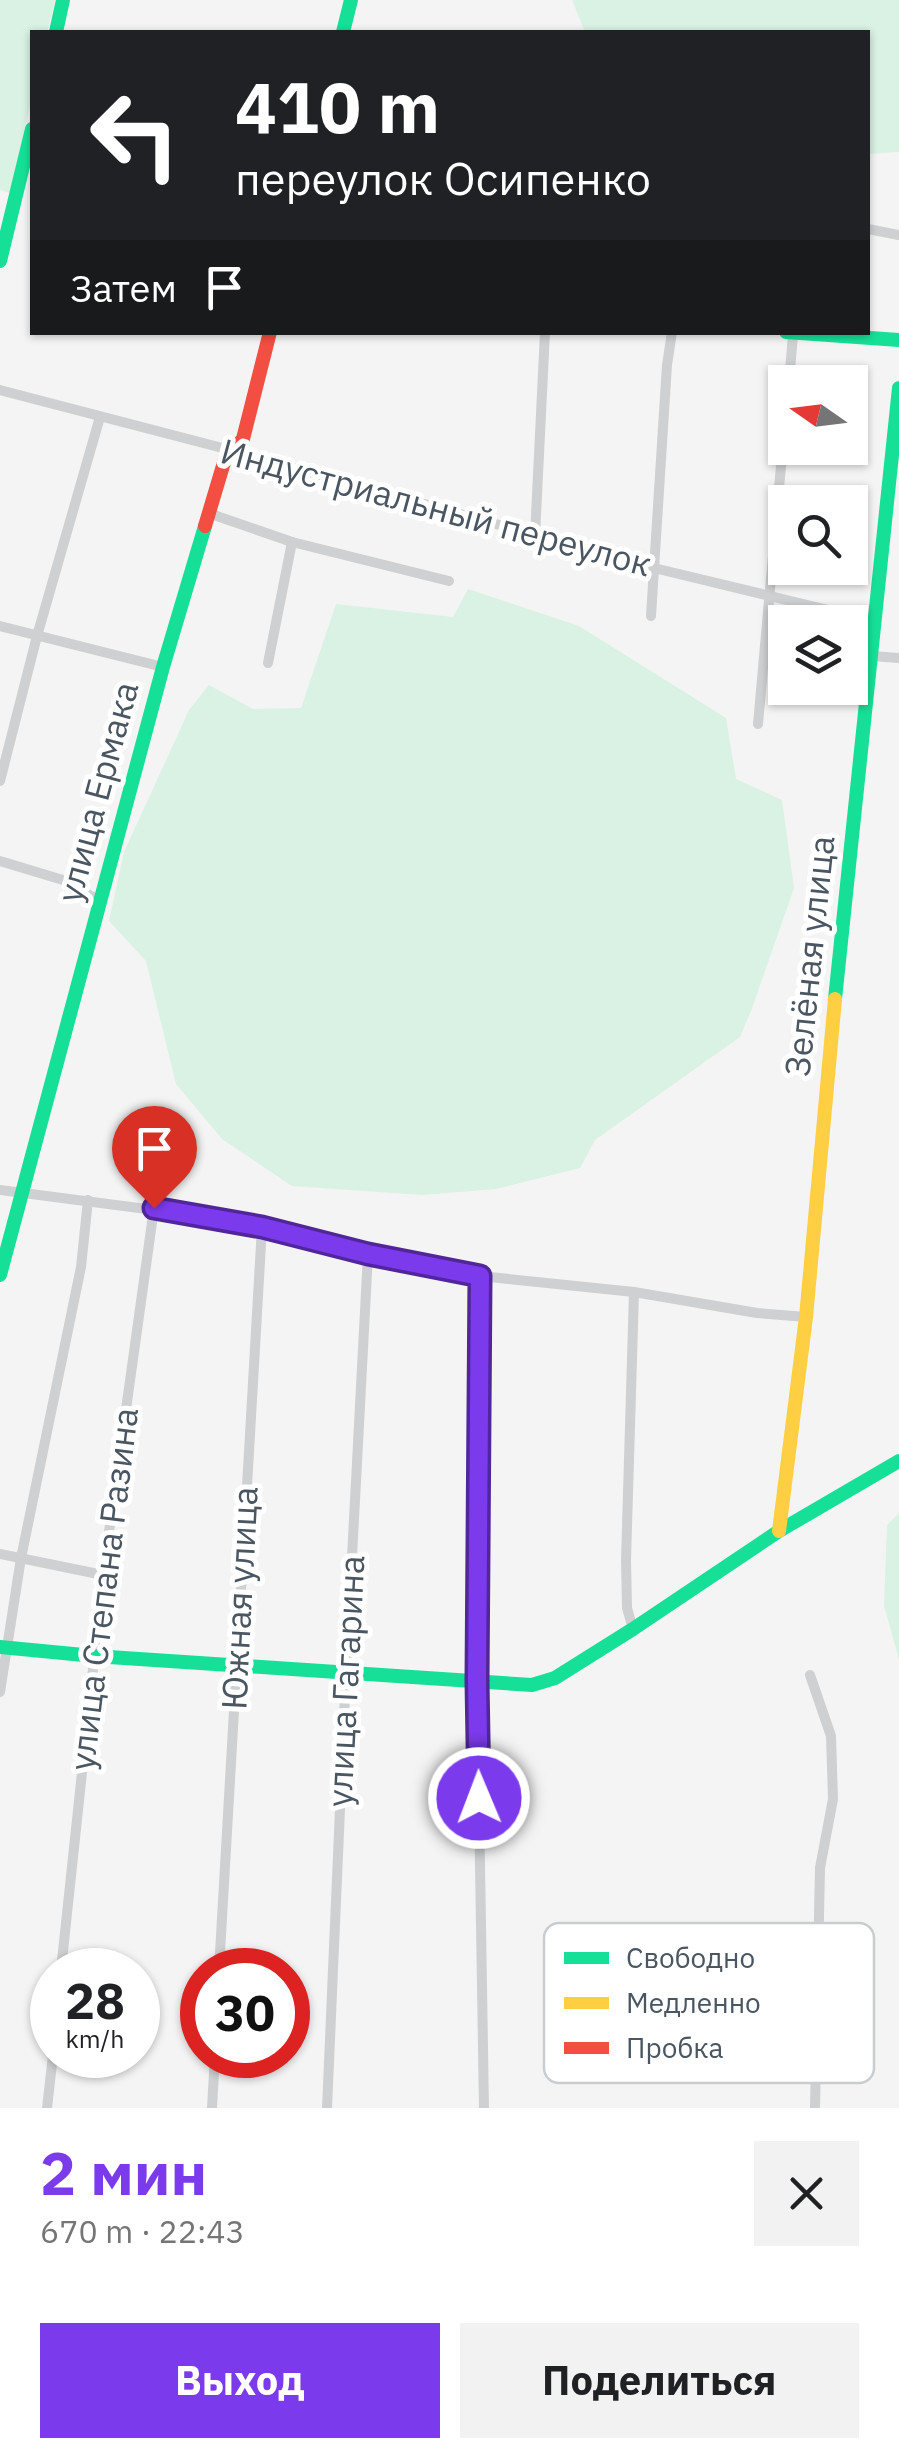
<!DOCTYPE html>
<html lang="ru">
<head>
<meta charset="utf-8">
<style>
	:root { --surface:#fff; --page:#f2f2f2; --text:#202124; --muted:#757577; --accent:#7c3aed }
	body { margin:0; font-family:"IBM Plex Sans",sans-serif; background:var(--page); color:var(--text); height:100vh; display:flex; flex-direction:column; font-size:38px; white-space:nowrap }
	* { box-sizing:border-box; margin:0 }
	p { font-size:32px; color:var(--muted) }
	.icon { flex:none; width:55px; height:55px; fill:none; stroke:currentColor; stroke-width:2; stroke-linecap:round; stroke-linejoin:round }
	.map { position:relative; height:2108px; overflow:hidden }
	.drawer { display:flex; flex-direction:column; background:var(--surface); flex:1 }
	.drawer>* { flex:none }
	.top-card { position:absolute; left:30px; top:30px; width:840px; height:305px; border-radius:0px; box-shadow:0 2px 8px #0004; background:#202124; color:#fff; overflow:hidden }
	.needle { width:65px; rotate:284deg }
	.tools { position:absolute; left:768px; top:365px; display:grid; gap:20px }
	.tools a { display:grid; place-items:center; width:100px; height:100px; border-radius:0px; background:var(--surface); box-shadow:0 2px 8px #0004; font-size:50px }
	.speed { position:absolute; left:30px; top:1948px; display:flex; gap:20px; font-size:50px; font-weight:700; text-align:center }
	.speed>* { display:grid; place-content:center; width:130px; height:130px; border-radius:50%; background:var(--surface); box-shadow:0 2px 8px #0004; line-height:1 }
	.speed small { font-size:25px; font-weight:400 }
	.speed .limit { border:15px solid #d22; background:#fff; color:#111 }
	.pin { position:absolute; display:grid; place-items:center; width:85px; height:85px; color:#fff; margin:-102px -42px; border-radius:50% 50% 50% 0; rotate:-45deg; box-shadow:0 0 10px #0007 }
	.pin .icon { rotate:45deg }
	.me { position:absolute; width:110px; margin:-55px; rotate:359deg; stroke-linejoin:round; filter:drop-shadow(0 0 8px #0008) }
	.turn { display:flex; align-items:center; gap:35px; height:210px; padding:0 40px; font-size:45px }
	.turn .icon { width:130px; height:130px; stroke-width:2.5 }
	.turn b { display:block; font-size:70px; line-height:85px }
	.then { display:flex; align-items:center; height:95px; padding:0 40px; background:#0003; gap:20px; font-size:38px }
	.round { display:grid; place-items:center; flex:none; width:105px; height:105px; border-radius:0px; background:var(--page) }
	.head { display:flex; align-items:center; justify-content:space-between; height:170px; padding:0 40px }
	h1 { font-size:60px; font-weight:800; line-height:75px; color:var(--accent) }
	.button { display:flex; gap:20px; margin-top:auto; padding:20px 40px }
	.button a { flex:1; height:115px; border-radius:0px; background:var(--accent); color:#fff; font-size:40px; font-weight:800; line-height:115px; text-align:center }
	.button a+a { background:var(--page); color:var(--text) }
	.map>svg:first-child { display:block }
	.green { fill:#d9f2e3 }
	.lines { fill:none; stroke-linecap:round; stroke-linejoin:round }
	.street { stroke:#ced0d2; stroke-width:10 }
	.fast { stroke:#16e098; stroke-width:14 }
	.slow { stroke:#ffcf43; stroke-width:14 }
	.jam { stroke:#f24e42; stroke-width:14 }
	.route-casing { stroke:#51269a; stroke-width:25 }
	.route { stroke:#7c3aed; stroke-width:18 }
	.labels { text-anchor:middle; stroke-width:10; stroke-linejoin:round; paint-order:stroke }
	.street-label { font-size:35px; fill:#4a5661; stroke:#fff }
	.key { fill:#fff; stroke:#c9ccd0; stroke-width:2.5 }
	.key-label { font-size:28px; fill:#4a5661 }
</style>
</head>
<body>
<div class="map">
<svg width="899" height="2108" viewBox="0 0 899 2108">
	<rect width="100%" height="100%" fill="#f4f4f4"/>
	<!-- green -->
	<g class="green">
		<path d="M0 0H55L47 32H32V96L10 193 0 190Z"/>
		<path d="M572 0H899V152L868 154V32H585Z"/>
		<path d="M468 589 579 626 726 718 736 779 782 800 794 888 751 1011 740 1037 595 1140 580 1168 496 1189 422 1195 292 1186 222 1139 176 1084 146 961 109 921 124 852 189 710 209 685 253 709 301 708 336 604 453 617Z"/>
		<path d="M899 1513V1659L884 1606 887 1525Z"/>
	</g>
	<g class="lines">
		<!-- street -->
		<g class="street">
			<path d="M868 229 899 235"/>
			<path d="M789 382 793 335"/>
			<path d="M0 390 234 451 654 568 874 621"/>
			<path d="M208 513 292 542 449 581"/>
			<path d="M535 536 545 332"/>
			<path d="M651 616 667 365 672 332"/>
			<path d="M0 626 163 667"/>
			<path d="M871 656 899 658"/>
			<path d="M268 663 292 542"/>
			<path d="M758 724 785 421"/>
			<path d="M0 781 37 636 100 417"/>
			<path d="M0 861 63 880 100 901"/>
			<path d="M0 1190 208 1217 262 1227 368 1254 480 1276 634 1292 757 1313 806 1317"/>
			<path d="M480 1276 477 1681 484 2108"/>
			<path d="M0 1554 103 1575"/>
			<path d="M633 1629 627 1608 626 1560 634 1292"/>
			<path d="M810 1675 831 1736 833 1799 820 1868 815 2108"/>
			<path d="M0 1692 21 1558 81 1267 88 1200"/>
			<path d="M61 1970 103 1575 154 1208"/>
			<path d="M219 1970 262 1227"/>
			<path d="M47 2108 53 2055"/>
			<path d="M212 2108 215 2055"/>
			<path d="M327 2108 346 1671 368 1254"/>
		</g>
		<!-- fast -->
		<g class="fast">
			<path d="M56 32 63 0"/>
			<path d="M343 32 351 0"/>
			<path d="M0 261 32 129"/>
			<path d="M786 332 899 340"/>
			<path d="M835 999 899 388"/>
			<path d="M0 1275 163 667 205 526"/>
			<path d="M0 1647 94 1656 532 1685 555 1678 633 1629 779 1531 899 1461"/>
		</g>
		<!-- slow -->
		<path class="slow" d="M779 1531 806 1317 835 999"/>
		<!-- jam -->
		<path class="jam" d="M205 526 225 459 243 439 270 332"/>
	</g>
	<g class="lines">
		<defs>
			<path id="route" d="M154 1208 262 1227 368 1254 480 1276 477 1681 479 1798"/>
		</defs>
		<!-- route casing -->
		<use href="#route" class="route-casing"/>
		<!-- route -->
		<use href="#route" class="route"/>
	</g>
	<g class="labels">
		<!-- street labels -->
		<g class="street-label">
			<text transform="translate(436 508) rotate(15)" y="12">Индустриальный переулок</text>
			<text transform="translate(98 792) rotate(-75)" y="12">улица Ермака</text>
			<text transform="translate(810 956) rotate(-84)" y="12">Зелёная улица</text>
			<text transform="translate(104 1589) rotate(-83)" y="12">улица Степана Разина</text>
			<text transform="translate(240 1598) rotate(-87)" y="12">Южная улица</text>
			<text transform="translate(346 1681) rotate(-87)" y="12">улица Гагарина</text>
		</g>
	</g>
	<!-- legend -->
	<rect x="544" y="1923" width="330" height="160" rx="15" class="key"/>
	<rect x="564" y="1952" width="45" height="12" fill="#16e098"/>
	<rect x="564" y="1997" width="45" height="12" fill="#ffcf43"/>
	<rect x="564" y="2042" width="45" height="12" fill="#f24e42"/>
	<g class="key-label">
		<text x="626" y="1968">Свободно</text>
		<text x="626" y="2013">Медленно</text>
		<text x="626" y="2058">Пробка</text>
	</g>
</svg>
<div class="tools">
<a><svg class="needle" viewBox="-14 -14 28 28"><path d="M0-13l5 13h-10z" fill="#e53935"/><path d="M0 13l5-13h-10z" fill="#757577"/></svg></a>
<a><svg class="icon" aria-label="search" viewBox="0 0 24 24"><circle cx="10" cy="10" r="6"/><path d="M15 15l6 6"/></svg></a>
<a><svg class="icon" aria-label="layers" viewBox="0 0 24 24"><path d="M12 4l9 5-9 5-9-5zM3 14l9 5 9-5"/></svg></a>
</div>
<div class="speed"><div>28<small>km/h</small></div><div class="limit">30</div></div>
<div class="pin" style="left:154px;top:1208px;background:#d93025"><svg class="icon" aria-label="arrive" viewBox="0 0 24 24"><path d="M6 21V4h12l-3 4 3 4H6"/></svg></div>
<svg class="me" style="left:479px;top:1798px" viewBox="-20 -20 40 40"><circle r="17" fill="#7c3aed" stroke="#fff" stroke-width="3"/><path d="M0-11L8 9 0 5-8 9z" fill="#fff"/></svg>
<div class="top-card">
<div class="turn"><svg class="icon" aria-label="left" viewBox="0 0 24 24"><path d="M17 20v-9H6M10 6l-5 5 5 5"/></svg><div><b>410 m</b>переулок Осипенко</div></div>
<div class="then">Затем<svg class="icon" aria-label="arrive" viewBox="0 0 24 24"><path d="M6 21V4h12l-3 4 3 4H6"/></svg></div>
</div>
</div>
<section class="drawer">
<div class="head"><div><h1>2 мин</h1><p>670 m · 22:43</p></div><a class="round"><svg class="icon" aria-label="close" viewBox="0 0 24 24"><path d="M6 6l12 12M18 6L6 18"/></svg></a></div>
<div class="button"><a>Выход</a><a>Поделиться</a></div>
</section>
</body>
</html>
